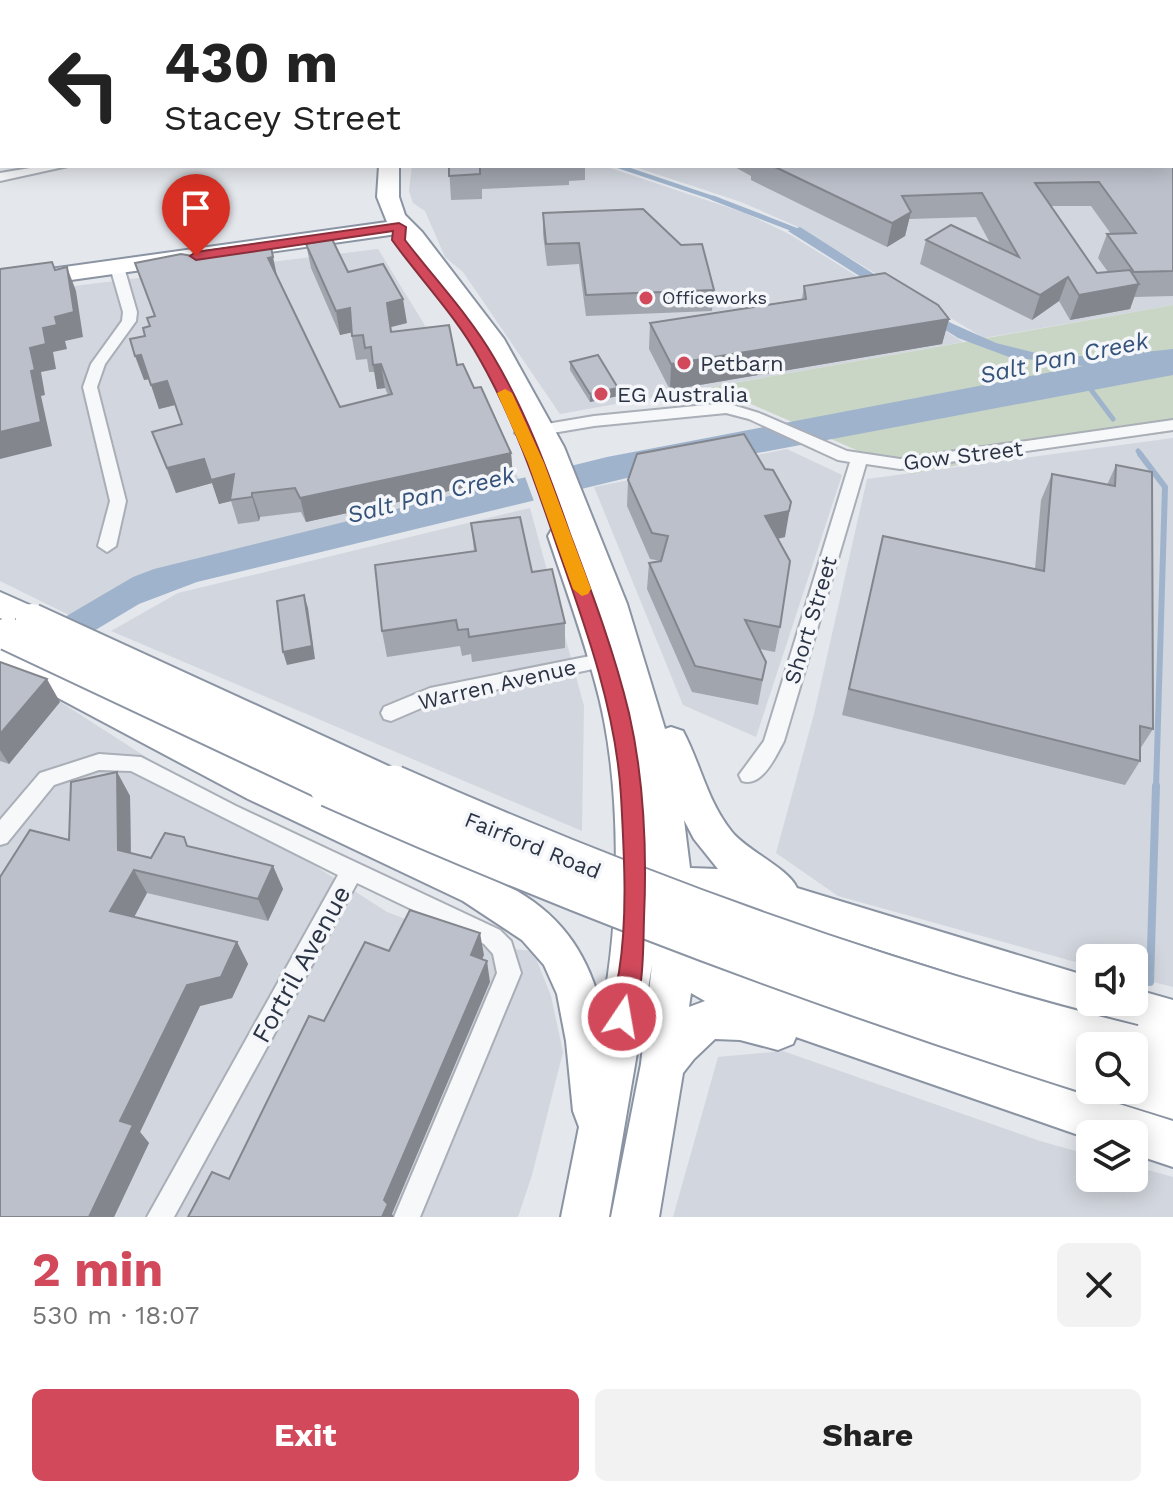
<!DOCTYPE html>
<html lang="en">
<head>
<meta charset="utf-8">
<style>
	:root { --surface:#fff; --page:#f2f2f2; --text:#222; --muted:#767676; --accent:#d1495b }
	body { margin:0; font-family:"Work Sans",sans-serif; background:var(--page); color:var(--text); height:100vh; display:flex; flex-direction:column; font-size:30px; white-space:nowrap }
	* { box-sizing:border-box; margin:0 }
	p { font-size:26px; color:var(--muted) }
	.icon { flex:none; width:44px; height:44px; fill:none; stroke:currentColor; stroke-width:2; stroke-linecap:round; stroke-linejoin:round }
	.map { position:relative; height:1217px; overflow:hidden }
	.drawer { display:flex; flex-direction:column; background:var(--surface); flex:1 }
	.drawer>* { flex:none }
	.guide { position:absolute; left:0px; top:0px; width:1174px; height:168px; box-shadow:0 4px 20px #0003; background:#fff; color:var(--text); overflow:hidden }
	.fabs { position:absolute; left:1076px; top:944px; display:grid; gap:16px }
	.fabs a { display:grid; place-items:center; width:72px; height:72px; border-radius:12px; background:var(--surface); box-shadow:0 4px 20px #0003; font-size:40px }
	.pin { position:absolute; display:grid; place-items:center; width:68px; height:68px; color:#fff; margin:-82px -34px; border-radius:50% 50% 50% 0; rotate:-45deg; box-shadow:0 0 8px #0007 }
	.pin .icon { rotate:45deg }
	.me { position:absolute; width:88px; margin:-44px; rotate:12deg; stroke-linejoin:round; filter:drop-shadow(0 0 6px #0008) }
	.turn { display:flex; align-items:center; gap:28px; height:168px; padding:0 32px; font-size:36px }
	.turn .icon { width:104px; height:104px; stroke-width:2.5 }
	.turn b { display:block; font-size:56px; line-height:68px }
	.round { display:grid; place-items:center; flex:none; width:84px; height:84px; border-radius:12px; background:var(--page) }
	.summary { display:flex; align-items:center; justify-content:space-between; height:136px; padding:0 32px }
	h1 { font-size:48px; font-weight:700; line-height:60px; color:var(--accent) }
	.primary-button { display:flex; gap:16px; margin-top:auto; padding:16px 32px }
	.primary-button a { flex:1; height:92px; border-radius:12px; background:var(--accent); color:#fff; font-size:32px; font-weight:700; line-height:92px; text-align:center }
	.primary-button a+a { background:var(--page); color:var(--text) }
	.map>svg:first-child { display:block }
	.built { fill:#d2d6de }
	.green { fill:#c9d6c5 }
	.water { fill:#9fb4cc }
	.pier { fill:#e4e7ec }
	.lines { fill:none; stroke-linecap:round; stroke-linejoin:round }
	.stream-far3 { stroke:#9fb4cc; stroke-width:4 }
	.stream-far2 { stroke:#9fb4cc; stroke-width:5 }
	.stream-far1 { stroke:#9fb4cc; stroke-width:6 }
	.stream { stroke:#9fb4cc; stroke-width:8 }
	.minor-casing { stroke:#a9aeb7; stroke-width:4 }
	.trunk-casing { stroke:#8b94a3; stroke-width:4 }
	.minor { fill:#f7f8fa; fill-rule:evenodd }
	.trunk { fill:#fff; fill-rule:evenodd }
	.trunk-bridge-far1-casing { stroke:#8b94a3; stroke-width:36; stroke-linecap:butt }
	.trunk-bridge-casing { stroke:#8b94a3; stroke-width:45; stroke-linecap:butt }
	.trunk-bridge-far1 { stroke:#fff; stroke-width:32 }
	.trunk-bridge { stroke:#fff; stroke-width:41 }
	.wall { fill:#a1a5ae; fill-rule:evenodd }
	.shaded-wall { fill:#83868d }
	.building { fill:#bbc0ca; stroke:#83868d; stroke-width:2 }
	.route { fill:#d1495b; stroke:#882f3b; stroke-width:2 }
	.slow { fill:#f59e0b }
	.poi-dot { fill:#d1495b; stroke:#f4f6f9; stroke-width:3 }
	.labels { text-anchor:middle; stroke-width:7; stroke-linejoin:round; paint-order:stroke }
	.far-poi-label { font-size:18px; fill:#2b3445; stroke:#f4f6f9; text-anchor:start }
	.poi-label { font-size:22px; fill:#2b3445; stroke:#f4f6f9; text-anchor:start }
	.street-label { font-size:22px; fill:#2b3445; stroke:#f4f6f9 }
	.water-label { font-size:24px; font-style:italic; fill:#34527a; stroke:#f4f6f9 }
	.near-street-label { font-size:26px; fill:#2b3445; stroke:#f4f6f9 }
</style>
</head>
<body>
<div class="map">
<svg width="1173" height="1217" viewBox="0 0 1173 1217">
	<rect width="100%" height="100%" fill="#e4e7ec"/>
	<!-- built -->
	<g class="built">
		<path d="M1173 82V305L984 338 796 226 741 202 632 166H1172Z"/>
		<path d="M412 166H604L745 213 789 234 963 342 560 414 463 272 445 257 425 211 413 203 409 191Z"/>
		<path d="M378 249 521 482 71 616 0 581V295Z"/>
		<path d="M1173 438V987L1134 977V958H1090V966L838 896 776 853 814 714 867 479Z"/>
		<path d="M787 449 842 475 756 737 683 705 594 487Z"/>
		<path d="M530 508 584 706 582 831 111 631 178 593Z"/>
		<path d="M17 674 387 912 473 945 533 951 551 996 563 1052 532 1175 518 1217H0V684Z"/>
		<path d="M783 1051 1040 1141 1090 1155V1178H1134V1166L1173 1177V1217H673L718 1057Z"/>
	</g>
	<!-- green -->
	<path class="green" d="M1173 305V432L1029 452 911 474 744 401 706 397 662 402 650 398Z"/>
	<!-- water -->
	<path class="water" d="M800 227 951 323 996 343 1040 354 1098 357 1173 349V375L635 476 197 582 139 604 0 687V655L133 577 154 569 607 457 1083 366 1009 357 958 338 788 231Z"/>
	<!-- pier -->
	<path class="pier" d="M568 462 581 493 535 504 524 474Z"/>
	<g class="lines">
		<!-- stream-far3 -->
		<path class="stream-far3" d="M618 166 719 200"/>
		<!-- stream-far2 -->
		<g class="stream-far2">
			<path d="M713 198 798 231"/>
			<path d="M1086 383 1113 419"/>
			<path d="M1138 451 1142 456"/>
		</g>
		<!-- stream-far1 -->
		<path class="stream-far1" d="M1140 454 1165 487 1156 788"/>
		<!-- stream -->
		<path class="stream" d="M1150 982 1156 786"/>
		<defs>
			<g id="minor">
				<path d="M187 0H202L204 2H189Z"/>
				<path d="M622 0H632L621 2Z"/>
				<rect x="782" y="0" width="10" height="2"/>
				<rect x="944" y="0" width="10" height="2"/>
				<path d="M1104 0H1114L1115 2H1105Z"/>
				<rect x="0" y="23" width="2" height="6"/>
				<path d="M42 166H68L0 181V173Z"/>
				<path d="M117 263 124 267 137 312 136 321 105 364 97 387 126 501 116 546 107 552 98 546 110 501 83 387 91 364 122 321 123 312 110 267Z"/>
				<path d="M726 403 759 413 847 451 900 459 1173 420V430L900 469 866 464 784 741C776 756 762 788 742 781L739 775 764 741 850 462 838 460 749 419 726 413 594 426 523 438 515 433 523 428 594 416Z"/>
				<path d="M605 653 612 655 614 660 612 665 433 703 391 721 384 719 381 713 384 707 430 688Z"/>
				<path d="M99 754 141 757 236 806 500 930 511 941 521 973 420 1217H394L497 973 493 954 484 944 357 883 174 1217H147L338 875 131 771 99 770 54 785 7 843 0 845V820L40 773Z"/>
			</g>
			<g id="trunk">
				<path d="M379 166H399V197L405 215 422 232 504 339 564 447 627 604 665 729 671 727 683 731C701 765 707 801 732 832 749 852 788 868 797 888L1090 977V1002H1134V989L1173 1000V1119L1118 1102 1114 1090H1134V1046H1113L1119 1031 1126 1028 750 909 704 902 693 903V948C739 980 792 994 844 1013 952 1052 1063 1086 1173 1121V1167L1134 1154V1134H1090V1139L796 1037 793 1044 778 1050 740 1040 715 1039 694 1059 683 1073 659 1217H611L641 1064 652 965 609 1217H561L579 1127 573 1111 566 1041 557 994 544 965 522 940 463 901 248 799 0 667V639L274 777 517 891C565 919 589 958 602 1010 621 915 622 776 595 682 582 633 564 584 548 536L552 529 566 526 536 447 479 340 406 242 397 234 0 290V276L387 222 377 197ZM684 820 694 839 718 869 690 868ZM652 907 653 908 652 930ZM691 993 705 1001 689 1007Z"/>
				<path d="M0 592 43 611 48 620 43 629 32 632 0 618Z"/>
			</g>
		</defs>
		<!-- minor casing -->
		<use href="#minor" class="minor-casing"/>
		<!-- trunk casing -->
		<use href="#trunk" class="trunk-casing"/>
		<!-- minor -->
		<use href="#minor" class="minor"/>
		<!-- trunk -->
		<use href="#trunk" class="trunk"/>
		<defs>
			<g id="trunk-bridge-far1">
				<path d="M32 620 398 788"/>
				<path d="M8 634 335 788"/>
			</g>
			<g id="trunk-bridge">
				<path d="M330 786C578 897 831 991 1090 1073"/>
				<path d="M393 786C634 893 878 983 1133 1046"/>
			</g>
		</defs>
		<!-- trunk-bridge-far1 casing -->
		<use href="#trunk-bridge-far1" class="trunk-bridge-far1-casing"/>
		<!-- trunk-bridge casing -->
		<use href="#trunk-bridge" class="trunk-bridge-casing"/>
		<!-- trunk-bridge-far1 -->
		<use href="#trunk-bridge-far1" class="trunk-bridge-far1"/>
		<!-- trunk-bridge -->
		<use href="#trunk-bridge" class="trunk-bridge"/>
	</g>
	<!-- wall -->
	<g class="wall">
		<path d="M1173 73V296L1134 297 1130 309 1070 320 1059 301 1032 320 920 264 926 240 990 243 976 217 909 219 905 236 887 247 751 180V176L733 166H1172ZM1051 206H1091L1111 234H1107L1098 258 1108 272 1097 273Z"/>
		<path d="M449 166H585V180L569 181V185L482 189V199L451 200Z"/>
		<path d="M543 213 714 290 712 311 586 316 579 264 547 266 543 234Z"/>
		<path d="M306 244 348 272 407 323 391 327V332L457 365 474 388 511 453 513 477 306 522 301 512 260 517 259 521 238 524 231 501 219 504 212 483 176 493 152 432 182 424 175 405 159 409 149 379 144 380 145 336 154 316 135 263 277 277 340 407 388 395 385 388 377 389 375 372H369L367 359 356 360 351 332 340 335 311 268Z"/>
		<path d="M804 286 949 319 942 344 670 390 649 349 650 323 802 299Z"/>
		<path d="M570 362 618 388V396L590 402 570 370Z"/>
		<path d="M1116 465 1153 729 1140 749V761L1125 785 842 715 883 536 1035 569 1041 500 1052 474 1107 485Z"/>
		<path d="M628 480 785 537 778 539 780 627 775 652 760 649 766 662 758 705 692 692 647 589 649 563 661 561 650 559 627 506Z"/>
		<path d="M471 523 532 572 565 623V648L472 662 471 654 462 656 460 646 387 657 382 631 474 551Z"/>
		<path d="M0 662 60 702 9 764 0 761Z"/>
		<path d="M117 772 130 796 131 853 151 858 189 847 273 866 283 889 268 921 147 893 134 917 237 942 248 964 232 998 200 1006 140 1132 149 1143 114 1217H0L69 840Z"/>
	</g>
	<!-- shaded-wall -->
	<g class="shaded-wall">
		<path d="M911 212 905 236 887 247 892 223Z"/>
		<path d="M270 242 278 281 268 258Z"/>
		<path d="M67 267 76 291 83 337 65 341 67 349 53 352 56 369 41 372 45 395 41 396 52 446 0 459V432L31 371 30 348 43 328 55 317Z"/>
		<path d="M1068 277 1059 301 1032 320 1040 295Z"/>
		<path d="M1139 284 1130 309 1070 320 1079 295Z"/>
		<path d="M403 299 407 323 391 327 394 356 387 303Z"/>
		<path d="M350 308 354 332 340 335 336 311Z"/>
		<path d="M949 319 942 344 670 390 671 364Z"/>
		<path d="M141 355 150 379 144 380 135 356Z"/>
		<path d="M381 364 385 388 377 389 373 365Z"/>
		<path d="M167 381 175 405 159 409 151 385Z"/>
		<path d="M618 388V396L590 402V394Z"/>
		<path d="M511 453 513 477 306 522 300 498Z"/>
		<path d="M204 459 212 483 176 493 167 468Z"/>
		<path d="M234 474 231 501 219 504 211 480Z"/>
		<path d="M252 493 260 517 259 521 252 497Z"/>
		<path d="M791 502 785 537 761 542 765 516Z"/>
		<path d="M304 595 308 608 315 659 287 665 283 652Z"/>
		<path d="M47 679 60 702 9 764 0 750V734Z"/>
		<path d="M117 772 130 796 131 873 118 850Z"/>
		<path d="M273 866 283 889 268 921 258 899Z"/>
		<path d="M134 870 147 893 125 934 110 911Z"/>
		<path d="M480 933 484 955 474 977 471 955Z"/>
		<path d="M237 942 248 964 232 998 200 1006 140 1132 149 1143 114 1217H89L120 1121 187 985Z"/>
		<path d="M487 961 490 982 392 1214 394 1217H382L384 1200Z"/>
	</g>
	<!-- building -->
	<g class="building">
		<path d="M452 0H454L477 2H455Z"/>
		<path d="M1172 73H1173V271L1134 272 1107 234 1136 233 1099 182 1035 183 1097 273 1130 270 1139 284 1079 295 1068 277 1040 295 926 240 951 225 1019 257 982 193 902 196 911 212 892 223 773 166H1172Z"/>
		<path d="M449 166H480V174L449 176Z"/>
		<path d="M643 209 681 245 702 244 714 290 586 295 579 243 546 244 543 213Z"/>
		<path d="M332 239 348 272 383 264 403 299 387 303 391 332 449 325 457 365 463 364 474 388 481 387 511 453 300 498 295 488 252 493V497L230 500 234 474 211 480 204 459 167 468 152 432 182 424 167 381 151 385 141 355 135 356 130 339 145 336 143 328 150 326 147 318 155 316 135 263 181 254 205 258 204 251 270 242 273 257 268 258 340 407 392 394 381 364 373 365 371 347 365 348 363 335 352 336 350 308 336 311 306 244Z"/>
		<path d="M52 262 55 270 67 267 74 312 55 317 57 325 43 328 46 344 30 348 35 370 31 371 41 422 0 432V269Z"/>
		<path d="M885 273 938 305 949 319 671 364 650 323 806 299 804 286Z"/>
		<path d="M598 355 618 388 590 394 570 362Z"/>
		<path d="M744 434 765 469 773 470 791 502 789 511 765 516 790 561 780 627 745 620 766 662 762 680 695 666 649 563 661 561 668 536 652 533 628 480 637 454Z"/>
		<path d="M1116 465 1152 472 1153 729 1140 726V761L849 689 883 536 1044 571 1052 474 1115 486Z"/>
		<path d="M520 517 532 572 552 569 565 623 469 637 468 629 458 630 456 620 382 631 375 565 476 551 471 523Z"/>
		<path d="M304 595 312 646 283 652 277 601Z"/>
		<path d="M0 662 47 679 0 734Z"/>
		<path d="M117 772 118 850 151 858 165 833 184 837 187 846 273 866 258 899 134 870 110 911 237 942 221 977 187 985 120 1121 133 1125 89 1217H0V877L30 830 69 840 71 782Z"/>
		<path d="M410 910 480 933 471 955 487 961 384 1200 388 1204 382 1217H188L212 1172 229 1179 309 1016 324 1021 365 942 389 951Z"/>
	</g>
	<!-- route -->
	<path class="route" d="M399 223 406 227 405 240C434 278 469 315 493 356 526 411 549 474 570 534 592 593 614 651 629 713 644 779 647 850 644 918 643 953 644 992 630 1025L622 1029 613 1025C607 1009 616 989 619 972 628 916 624 852 621 796 616 711 586 628 558 549 536 484 513 417 479 358 456 316 420 279 392 240L393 231 196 260 190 256 196 252Z"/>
	<!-- slow -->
	<path class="slow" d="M505 389 512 393 544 463 591 589 588 594 582 596 573 589 528 463 497 393Z"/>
	<!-- markers -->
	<g class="poi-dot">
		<circle cx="646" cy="298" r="8"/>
		<circle cx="684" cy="363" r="8"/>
		<circle cx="601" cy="394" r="8"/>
	</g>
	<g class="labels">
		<!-- far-poi labels -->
		<g class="far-poi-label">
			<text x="662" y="304">Officeworks</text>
		</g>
		<!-- poi labels -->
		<g class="poi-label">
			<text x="700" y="371">Petbarn</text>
			<text x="617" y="402">EG Australia</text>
		</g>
		<!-- street labels -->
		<g class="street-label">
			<text transform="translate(963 455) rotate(-7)" y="8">Gow Street</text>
			<text transform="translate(810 620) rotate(-73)" y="8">Short Street</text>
			<text transform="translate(497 684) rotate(-13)" y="8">Warren Avenue</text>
			<text transform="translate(533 845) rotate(22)" y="8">Fairford Road</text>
		</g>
		<!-- water labels -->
		<g class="water-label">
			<text transform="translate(1064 358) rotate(-12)" y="8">Salt Pan Creek</text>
			<text transform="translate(431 495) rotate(-14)" y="8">Salt Pan Creek</text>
		</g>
		<!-- near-street labels -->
		<g class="near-street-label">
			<text transform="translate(301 964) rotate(-61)" y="9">Fortril Avenue</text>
		</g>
	</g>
</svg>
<div class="fabs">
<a><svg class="icon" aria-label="sound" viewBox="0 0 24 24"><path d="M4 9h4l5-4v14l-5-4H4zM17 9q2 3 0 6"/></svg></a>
<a><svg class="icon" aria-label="search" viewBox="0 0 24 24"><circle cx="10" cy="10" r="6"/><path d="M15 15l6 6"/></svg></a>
<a><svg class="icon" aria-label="layers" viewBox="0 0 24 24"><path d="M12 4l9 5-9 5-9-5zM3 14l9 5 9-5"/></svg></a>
</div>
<div class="pin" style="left:196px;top:256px;background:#d93025"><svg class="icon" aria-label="arrive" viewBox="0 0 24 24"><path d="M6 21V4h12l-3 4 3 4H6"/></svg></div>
<svg class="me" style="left:622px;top:1017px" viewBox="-20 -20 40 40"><circle r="17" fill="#d1495b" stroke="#fff" stroke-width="3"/><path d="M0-11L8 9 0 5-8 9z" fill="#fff"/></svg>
<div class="guide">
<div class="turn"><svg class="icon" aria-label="left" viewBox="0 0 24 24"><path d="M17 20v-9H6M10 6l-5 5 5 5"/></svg><div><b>430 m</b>Stacey Street</div></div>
</div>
</div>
<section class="drawer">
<div class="summary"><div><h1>2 min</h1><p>530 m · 18:07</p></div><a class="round"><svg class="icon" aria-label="close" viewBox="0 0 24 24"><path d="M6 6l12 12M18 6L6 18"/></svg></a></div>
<div class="primary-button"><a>Exit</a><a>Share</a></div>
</section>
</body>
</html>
